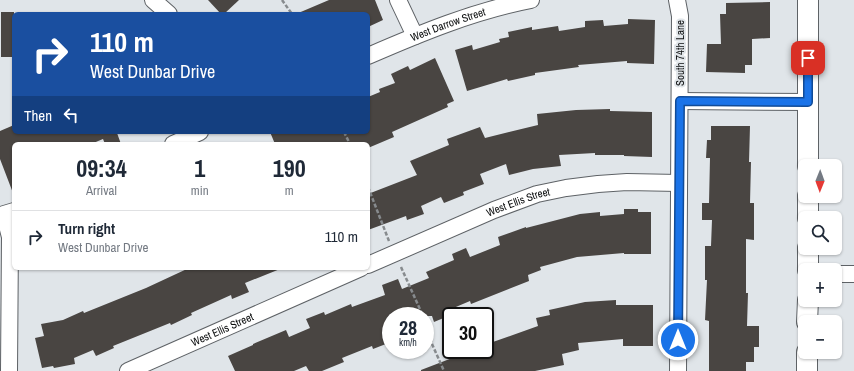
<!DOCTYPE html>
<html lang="en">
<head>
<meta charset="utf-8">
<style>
	:root { --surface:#fff; --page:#f6f6f7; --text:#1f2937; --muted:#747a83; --line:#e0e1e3 }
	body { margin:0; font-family:"Archivo Narrow",sans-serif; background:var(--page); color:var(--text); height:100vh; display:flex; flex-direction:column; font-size:15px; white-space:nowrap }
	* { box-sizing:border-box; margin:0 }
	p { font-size:13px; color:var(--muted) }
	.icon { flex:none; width:22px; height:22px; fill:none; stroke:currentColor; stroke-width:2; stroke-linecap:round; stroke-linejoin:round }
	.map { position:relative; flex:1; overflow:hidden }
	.sheet { position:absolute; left:12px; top:142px; width:358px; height:128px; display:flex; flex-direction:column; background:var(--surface); border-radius:6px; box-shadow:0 1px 3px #0004 }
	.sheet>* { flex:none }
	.hud { position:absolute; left:12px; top:12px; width:358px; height:122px; border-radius:6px; box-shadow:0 1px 3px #0004; background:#1a4fa0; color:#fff; overflow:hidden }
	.needle { width:26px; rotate:181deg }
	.fabs { position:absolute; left:798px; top:159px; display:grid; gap:8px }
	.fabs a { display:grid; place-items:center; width:44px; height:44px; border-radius:6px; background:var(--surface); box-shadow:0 1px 3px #0004; font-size:20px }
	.speed { position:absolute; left:382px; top:307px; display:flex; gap:8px; font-size:20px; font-weight:700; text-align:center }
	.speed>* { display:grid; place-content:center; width:52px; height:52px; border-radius:50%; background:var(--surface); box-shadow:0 1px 3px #0004; line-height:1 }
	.speed small { font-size:10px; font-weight:400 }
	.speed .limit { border:2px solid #111; border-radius:6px; background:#fff; color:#111 }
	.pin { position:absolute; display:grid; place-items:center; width:34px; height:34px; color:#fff; margin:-17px; border-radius:8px; box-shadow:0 2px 6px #0006 }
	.me { position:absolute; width:44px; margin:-22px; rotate:0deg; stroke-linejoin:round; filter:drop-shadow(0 0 3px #0008) }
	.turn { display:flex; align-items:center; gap:14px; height:84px; padding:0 12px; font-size:18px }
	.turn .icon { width:52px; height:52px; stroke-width:2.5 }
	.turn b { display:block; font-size:28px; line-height:34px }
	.then { display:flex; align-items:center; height:38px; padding:0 12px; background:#0003; gap:8px; font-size:15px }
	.eta { display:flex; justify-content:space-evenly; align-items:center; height:68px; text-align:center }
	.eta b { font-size:24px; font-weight:800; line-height:28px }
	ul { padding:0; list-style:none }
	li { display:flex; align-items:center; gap:12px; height:52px; padding:0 12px; border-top:1px solid var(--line) }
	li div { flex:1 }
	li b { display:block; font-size:15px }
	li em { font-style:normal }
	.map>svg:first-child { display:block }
	.building { fill:#494542 }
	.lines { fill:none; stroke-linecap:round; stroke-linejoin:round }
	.minor-casing { stroke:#5e6266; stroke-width:18 }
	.major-casing { stroke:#5e6266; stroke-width:22 }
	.path { stroke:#878b8e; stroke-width:2.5; stroke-dasharray:4 2; stroke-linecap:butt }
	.minor { stroke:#fff; stroke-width:16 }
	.major { stroke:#fff; stroke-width:20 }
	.route-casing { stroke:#114b97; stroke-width:10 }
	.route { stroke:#1a73e8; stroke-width:7 }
	.labels { text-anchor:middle; stroke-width:4; stroke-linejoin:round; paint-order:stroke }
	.street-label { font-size:11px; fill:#0c0e0f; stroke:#e0e5e9 }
</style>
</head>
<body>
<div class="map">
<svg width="854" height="371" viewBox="0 0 854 371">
	<rect width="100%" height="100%" fill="#e0e5e9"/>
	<!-- building -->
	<g class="building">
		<path d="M208 0H239L224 14H221Z"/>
		<path d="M329 0H375L383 20 368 27V14H296Z"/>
		<path d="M770 2V38L752 39V65H745V73L706 72 707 44H721L720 14H726V3Z"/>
		<rect x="1" y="12" width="13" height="45"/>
		<path d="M628 19 655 20 654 64 627 63V61L578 65 579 67 535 73V75L508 81 507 79 467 91 455 50 472 45 473 50 500 42 499 39 509 37 508 32 532 27V30L558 26 559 31 585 27V21L603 20 604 26 628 24Z"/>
		<path d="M435 58 454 101 447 104 448 107 392 132 394 137 368 148V144H275L270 132H368V97L380 92 379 89 395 83 391 74 408 66 410 70Z"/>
		<path d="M610 109V111L652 112V157L624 156V155H595V153L559 155 561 166 533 169 509 175 506 164 480 174 484 184 463 192 464 195 444 203 441 197 421 206 424 214 407 220 406 216 368 230V194L417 175 410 161 449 145 447 139 480 127 485 138 538 125 537 114 576 110Z"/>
		<path d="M14 125V132H119L117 133 121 144H105L103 139 91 144H14L13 193 0 159V131Z"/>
		<path d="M711 126H750L749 162H751L750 203H754V240L746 239V293H748L747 326H759V347H754V362H746V371H709V321L705 320 707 280H705V246H711L712 220H702V203H709L710 158H706L707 140H711Z"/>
		<path d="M624 209H638V212H651V254H624V253L577 257 540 267 541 270 528 275 529 281 471 304 470 301 444 312 446 317 434 322 432 316H391V342L373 349 372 346 342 358 344 362 322 371H309L306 366 294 371H235L228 356 253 345V344L286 330 289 337 310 328 306 319 324 312 325 315 351 304 352 307 385 295 382 285 398 279 402 289 429 278 426 272 454 260 452 254 466 248 470 257 500 245 498 237 526 227V228L580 214 600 212V216L624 214Z"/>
		<path d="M189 268H280V269L245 283 249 292 232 299 231 295 191 313 192 315 171 325 170 323 113 346 114 348 96 356 93 350 74 358 75 364 54 368 53 366 42 368 35 338 44 336 41 324 63 320 83 311 84 313 146 288Z"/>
		<path d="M616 300V305H653V346H623V339L578 343 579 350 562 354 564 365 535 371H421V370L473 350H492L490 343 538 326 536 318 550 315 549 310 585 302Z"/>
	</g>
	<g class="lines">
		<defs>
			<g id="minor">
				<path d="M153 0 169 14"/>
				<path d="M398 0 415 36"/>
				<path d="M677 0 680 16 678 371"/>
				<path id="s1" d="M368 56C421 33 474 11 531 0"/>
				<path d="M680 101 808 102"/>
				<path d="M173 144 200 132"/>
				<path id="s2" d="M368 265 494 210 537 194 566 188 598 184 627 182 679 183"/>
				<path d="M835 274H854"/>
				<path d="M9 371 10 237 4 214 14 211"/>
				<path id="s3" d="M128 371 361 268"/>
			</g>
			<g id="major">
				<path d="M808 166V0"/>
				<path d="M808 218V196"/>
				<path d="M808 270V248"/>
				<path d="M807 322 808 300"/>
				<path d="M807 371V352"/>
			</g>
		</defs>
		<!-- minor casing -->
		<use href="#minor" class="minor-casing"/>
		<!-- major casing -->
		<use href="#major" class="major-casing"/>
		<!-- path -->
		<g class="path">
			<path d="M282 0 292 14"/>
			<path d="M344 132 350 144"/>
			<path d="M368 187 389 241"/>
			<path d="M401 267 423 316"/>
			<path d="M425 321 427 325 432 344 444 371"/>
		</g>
		<!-- minor -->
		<use href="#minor" class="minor"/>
		<!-- major -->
		<use href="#major" class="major"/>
	</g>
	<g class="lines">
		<defs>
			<path id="route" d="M678 340 680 101 808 102V58"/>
		</defs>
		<!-- route casing -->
		<use href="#route" class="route-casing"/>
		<!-- route -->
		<use href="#route" class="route"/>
	</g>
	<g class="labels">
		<!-- street labels -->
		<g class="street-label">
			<text dy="4" stroke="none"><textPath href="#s1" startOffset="86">West Darrow Street</textPath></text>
			<text transform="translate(680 53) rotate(-90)" y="4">South 74th Lane</text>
			<text dy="4" stroke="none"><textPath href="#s2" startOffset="163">West Ellis Street</textPath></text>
			<text dy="4" stroke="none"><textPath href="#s3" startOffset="103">West Ellis Street</textPath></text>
		</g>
	</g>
</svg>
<div class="fabs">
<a><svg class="needle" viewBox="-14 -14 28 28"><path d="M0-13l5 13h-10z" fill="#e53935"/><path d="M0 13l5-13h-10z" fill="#747a83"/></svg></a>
<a><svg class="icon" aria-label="search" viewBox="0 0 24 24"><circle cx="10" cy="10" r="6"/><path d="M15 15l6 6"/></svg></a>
<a>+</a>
<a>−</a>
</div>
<div class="speed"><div>28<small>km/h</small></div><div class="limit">30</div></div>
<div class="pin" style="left:808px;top:58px;background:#d93025"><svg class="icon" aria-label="arrive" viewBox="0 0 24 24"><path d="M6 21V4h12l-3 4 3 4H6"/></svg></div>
<svg class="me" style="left:678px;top:340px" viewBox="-20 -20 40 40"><circle r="17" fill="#1a73e8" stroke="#fff" stroke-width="3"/><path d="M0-11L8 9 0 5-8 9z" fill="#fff"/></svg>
<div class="hud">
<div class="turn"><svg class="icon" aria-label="right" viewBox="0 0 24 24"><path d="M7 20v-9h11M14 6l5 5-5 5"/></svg><div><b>110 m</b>West Dunbar Drive</div></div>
<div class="then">Then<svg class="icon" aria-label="left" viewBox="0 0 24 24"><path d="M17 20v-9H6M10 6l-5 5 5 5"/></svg></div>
</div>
<section class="sheet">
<div class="eta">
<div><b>09:34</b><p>Arrival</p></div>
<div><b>1</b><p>min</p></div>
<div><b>190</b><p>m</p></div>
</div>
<ul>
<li><svg class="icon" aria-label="right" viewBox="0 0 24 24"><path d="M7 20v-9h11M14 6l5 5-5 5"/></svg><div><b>Turn right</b><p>West Dunbar Drive</p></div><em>110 m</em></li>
</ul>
</section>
</div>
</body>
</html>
